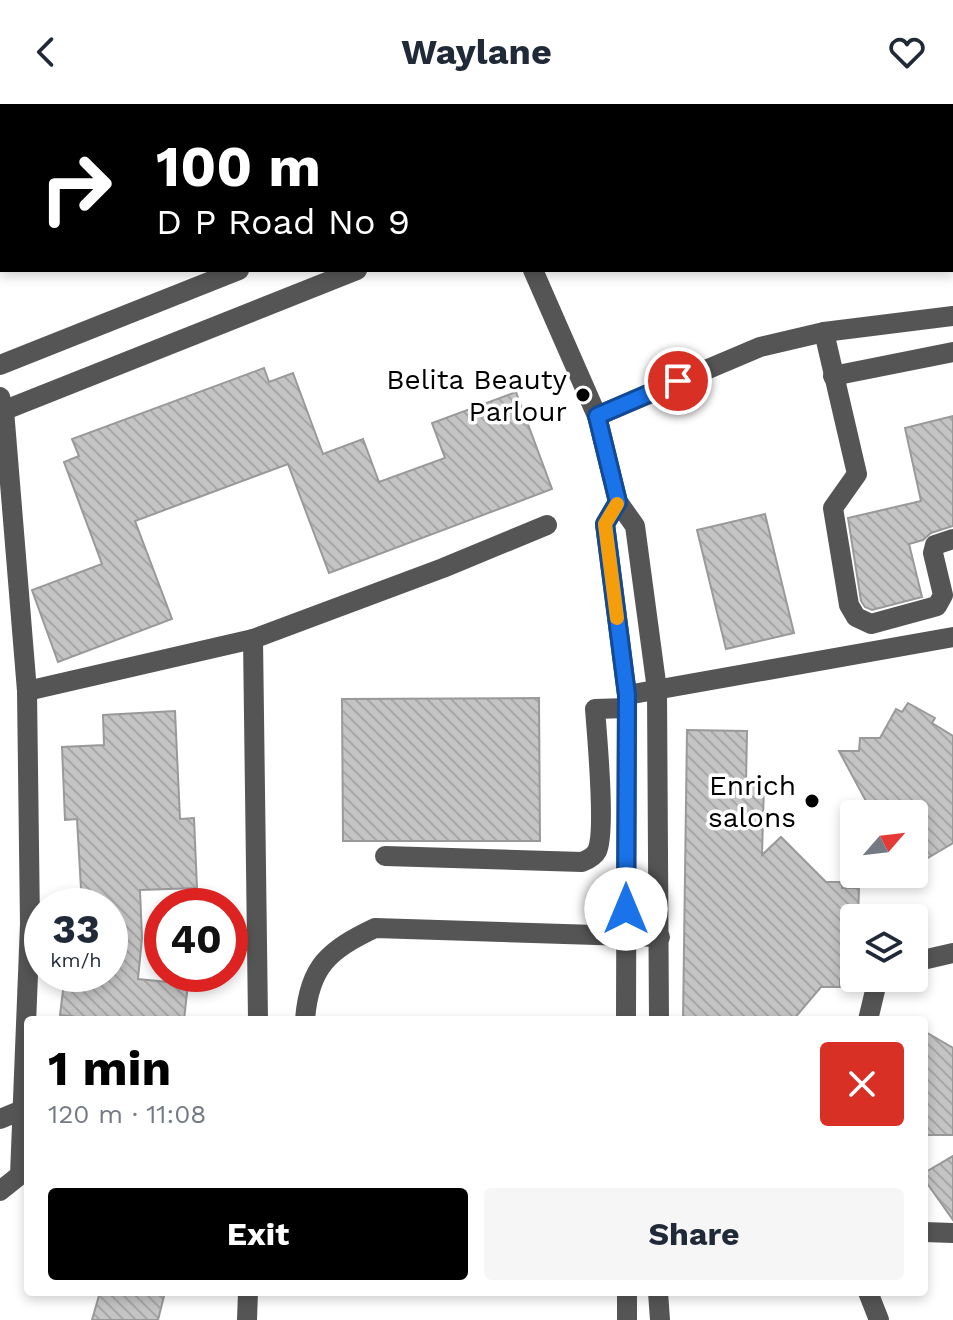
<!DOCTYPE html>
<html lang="en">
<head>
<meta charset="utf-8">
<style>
	:root { --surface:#fff; --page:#f6f6f7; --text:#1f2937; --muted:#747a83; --accent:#000 }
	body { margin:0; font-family:"Work Sans",sans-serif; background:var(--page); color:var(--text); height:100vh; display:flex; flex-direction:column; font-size:30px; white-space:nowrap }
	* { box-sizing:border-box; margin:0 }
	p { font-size:26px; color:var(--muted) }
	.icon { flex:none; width:44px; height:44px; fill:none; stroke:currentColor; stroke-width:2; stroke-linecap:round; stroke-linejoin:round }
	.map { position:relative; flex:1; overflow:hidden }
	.side { position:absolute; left:24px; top:912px; width:904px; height:280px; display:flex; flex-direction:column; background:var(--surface); border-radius:8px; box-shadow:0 4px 12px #0003 }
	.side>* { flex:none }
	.banner { position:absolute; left:0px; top:0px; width:954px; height:168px; box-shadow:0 4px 12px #0003; background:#000; color:#fff; overflow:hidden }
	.needle { width:52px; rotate:62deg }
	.tools { position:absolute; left:840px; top:696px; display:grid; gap:16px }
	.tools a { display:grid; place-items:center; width:88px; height:88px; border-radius:8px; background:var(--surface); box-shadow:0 4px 12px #0003; font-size:40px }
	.speed { position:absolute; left:24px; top:784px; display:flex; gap:16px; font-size:40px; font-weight:700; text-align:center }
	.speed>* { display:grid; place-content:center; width:104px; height:104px; border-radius:50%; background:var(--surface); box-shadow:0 4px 12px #0003; line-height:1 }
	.speed small { font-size:20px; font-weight:400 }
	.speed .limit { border:12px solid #d22; background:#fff; color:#111 }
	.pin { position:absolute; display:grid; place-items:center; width:68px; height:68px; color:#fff; margin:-34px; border:4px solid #fff; border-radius:50%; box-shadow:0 2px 8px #0007 }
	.me { position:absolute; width:88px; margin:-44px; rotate:0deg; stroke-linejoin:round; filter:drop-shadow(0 0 6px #0008) }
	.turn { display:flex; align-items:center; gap:28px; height:168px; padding:0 24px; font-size:36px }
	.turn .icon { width:104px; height:104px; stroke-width:2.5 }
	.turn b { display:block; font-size:56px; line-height:68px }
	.round { display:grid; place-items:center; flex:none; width:84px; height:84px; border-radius:8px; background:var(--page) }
	.headline { display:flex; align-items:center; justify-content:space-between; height:136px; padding:0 24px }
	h1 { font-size:48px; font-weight:700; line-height:60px; color:var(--accent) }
	.action { display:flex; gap:16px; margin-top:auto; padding:16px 24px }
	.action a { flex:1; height:92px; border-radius:8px; background:var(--accent); color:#fff; font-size:32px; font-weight:700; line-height:92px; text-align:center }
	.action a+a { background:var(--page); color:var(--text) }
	header { display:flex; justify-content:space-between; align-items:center; height:104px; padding:0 24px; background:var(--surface); font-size:36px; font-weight:700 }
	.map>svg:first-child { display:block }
	.building { fill:url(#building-back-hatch); stroke:#999; stroke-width:2 }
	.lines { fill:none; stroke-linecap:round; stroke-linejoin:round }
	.minor { stroke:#555; stroke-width:20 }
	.route-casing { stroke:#114b97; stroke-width:20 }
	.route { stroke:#1a73e8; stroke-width:14 }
	.slow { stroke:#f59e0b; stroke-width:14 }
	.poi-dot { fill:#000; stroke:#fff; stroke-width:3 }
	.labels { text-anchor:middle; stroke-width:7; stroke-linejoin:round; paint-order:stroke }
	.poi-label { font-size:28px; fill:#000; stroke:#fff; text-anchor:end }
</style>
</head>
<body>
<header><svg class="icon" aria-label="back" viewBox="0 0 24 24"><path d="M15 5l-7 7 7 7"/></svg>Waylane<svg class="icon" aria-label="heart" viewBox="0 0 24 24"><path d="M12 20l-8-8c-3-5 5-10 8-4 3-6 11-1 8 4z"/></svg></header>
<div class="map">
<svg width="953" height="1216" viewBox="0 0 953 1216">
	<defs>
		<pattern id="building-back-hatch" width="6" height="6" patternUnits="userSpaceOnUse" patternTransform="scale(2)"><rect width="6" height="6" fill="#c4c4c4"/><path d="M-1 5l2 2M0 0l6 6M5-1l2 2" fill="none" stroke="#a7a7a7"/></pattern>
	</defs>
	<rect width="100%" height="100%" fill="#fff"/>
	<!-- building -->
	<g class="building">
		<path d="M264 264 269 278 293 269 323 350 363 335 379 378 445 354 432 319 516 288 552 385 329 469 288 360 135 417 172 515 58 558 32 486 102 460 64 358 79 352 72 335Z"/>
		<path d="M953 312V422L931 429 923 436 909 440 922 493 872 506 865 503 861 497 848 414 921 397 905 324Z"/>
		<path d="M765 410 794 529 726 545 697 426Z"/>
		<path d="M539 594 540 737H343L342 595Z"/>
		<path d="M908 599 935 614 932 619 953 632V739L914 762V710H873L839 647H859L860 634H880L896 605 902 608Z"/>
		<path d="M175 607 180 715 194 714 197 784 140 786 142 834 138 875 188 880 184 916H101L60 911 65 870H110V802H82L77 715 65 716 62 643 104 641 103 611Z"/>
		<path d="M687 626 747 627 746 679H764L762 751 781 733 826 778H842V784H859L858 814H854V876H840V883H821L793 916H683Z"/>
		<path d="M924 927 953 944V1031H924Z"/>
		<path d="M953 1052V1116L924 1075V1069Z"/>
		<path d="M100 1188H165L158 1216H92Z"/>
	</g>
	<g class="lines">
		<!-- minor -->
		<g class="minor">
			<path d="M443 0 444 2"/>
			<path d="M487 0 488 2"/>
			<path d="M533 166 597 312 618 398 635 422 657 586 659 916"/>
			<path d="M824 228 857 370 833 404 849 501 856 513 871 520 937 502 943 491 933 449 935 441 953 435"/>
			<path d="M0 261 239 166"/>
			<path d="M833 272 953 248"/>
			<path d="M0 293 4 306 27 587 30 820 20 1071 0 1087"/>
			<path d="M0 308 357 166"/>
			<path d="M597 312 760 243 824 228 953 212"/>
			<path d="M618 398 605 420 627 591 626 916"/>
			<path d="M253 535 258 916"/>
			<path d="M27 587 253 535 443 464 547 421"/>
			<path d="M627 591 953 533"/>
			<path d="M385 752 582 758C587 756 594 753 597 747 606 729 597 631 595 605L627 604"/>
			<path d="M914 858 953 849"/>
			<path d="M305 916C309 862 329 846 375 824L660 833"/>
			<path d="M868 916 878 874"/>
			<path d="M0 1015 22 1006"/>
			<path d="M924 1128 953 1129"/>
			<path d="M627 1188V1216"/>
			<path d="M658 1188 660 1216"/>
			<path d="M868 1188 879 1216"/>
			<path d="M247 1216 248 1188"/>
		</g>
	</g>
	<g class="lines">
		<defs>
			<path id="route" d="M626 805 627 591 605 420 618 398 597 312 678 277"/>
		</defs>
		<!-- route casing -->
		<use href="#route" class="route-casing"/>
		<!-- route -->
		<use href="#route" class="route"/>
		<!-- slow -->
		<path class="slow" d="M617 400 605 420 617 514"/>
	</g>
	<!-- markers -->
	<g class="poi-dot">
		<circle cx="583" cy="291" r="8"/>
		<circle cx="812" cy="697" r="8"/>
	</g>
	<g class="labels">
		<!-- poi labels -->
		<g class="poi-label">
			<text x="567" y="285">Belita Beauty<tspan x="567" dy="32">Parlour</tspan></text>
			<text x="796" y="691">Enrich<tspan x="796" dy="32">salons</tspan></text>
		</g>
	</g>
</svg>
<div class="tools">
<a><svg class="needle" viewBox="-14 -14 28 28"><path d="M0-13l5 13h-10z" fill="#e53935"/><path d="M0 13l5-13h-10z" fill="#747a83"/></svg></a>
<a><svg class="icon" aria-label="layers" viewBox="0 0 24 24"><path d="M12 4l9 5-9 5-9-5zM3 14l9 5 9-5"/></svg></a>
</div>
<div class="speed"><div>33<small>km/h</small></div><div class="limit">40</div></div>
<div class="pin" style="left:678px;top:277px;background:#d93025"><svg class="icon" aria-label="arrive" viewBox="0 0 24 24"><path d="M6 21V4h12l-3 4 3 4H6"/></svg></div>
<svg class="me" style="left:626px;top:805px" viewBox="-20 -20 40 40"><circle r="19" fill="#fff"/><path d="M0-13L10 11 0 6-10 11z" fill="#1a73e8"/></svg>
<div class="banner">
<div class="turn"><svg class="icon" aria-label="right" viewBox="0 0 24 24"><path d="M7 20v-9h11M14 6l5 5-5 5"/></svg><div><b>100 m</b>D P Road No 9</div></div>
</div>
<section class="side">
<div class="headline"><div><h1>1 min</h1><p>120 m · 11:08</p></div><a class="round" style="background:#d93025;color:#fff"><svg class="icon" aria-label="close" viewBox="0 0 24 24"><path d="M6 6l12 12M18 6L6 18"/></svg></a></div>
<div class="action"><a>Exit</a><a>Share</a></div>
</section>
</div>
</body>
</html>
